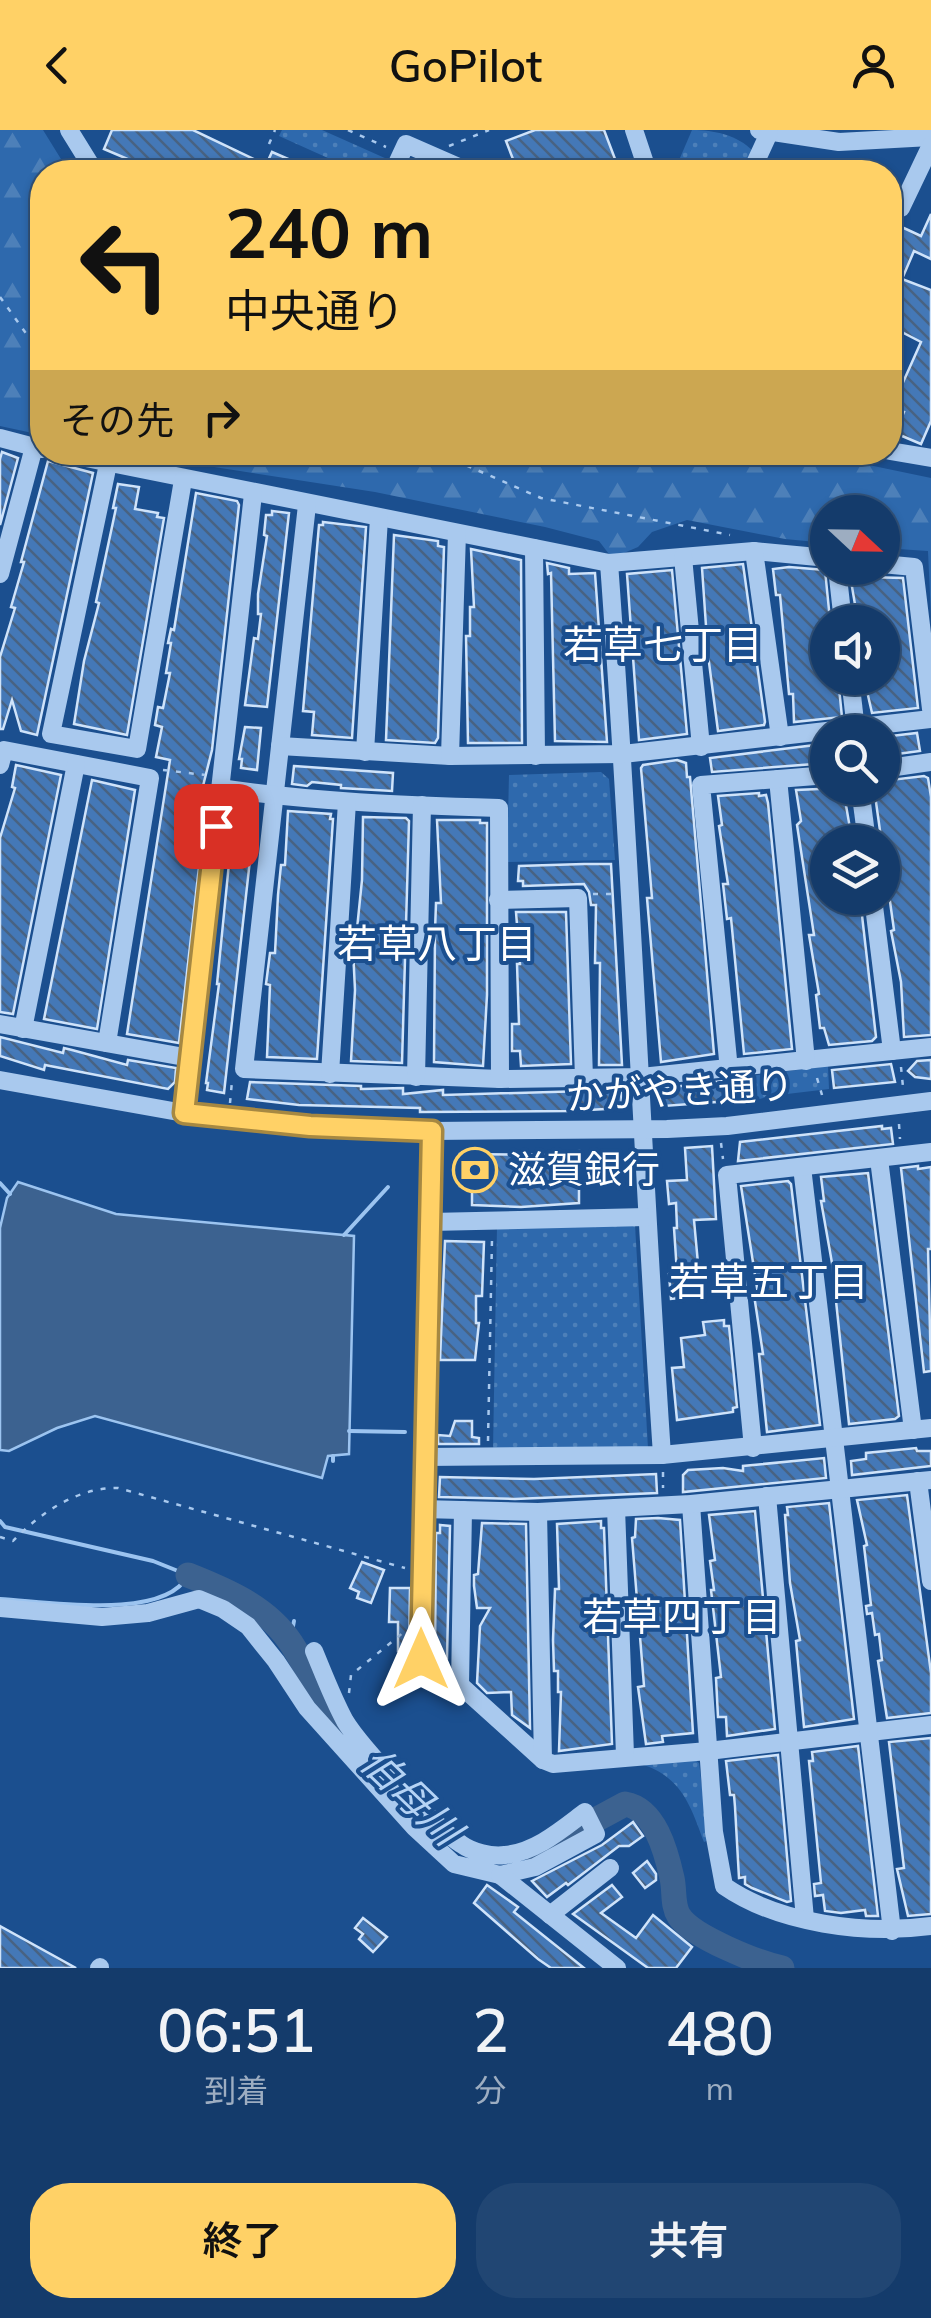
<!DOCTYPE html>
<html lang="ja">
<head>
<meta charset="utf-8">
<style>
	:root { --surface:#143b6b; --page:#214673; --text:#f1f3f6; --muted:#9dadc1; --line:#33557e; --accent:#ffd166 }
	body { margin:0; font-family:Mulish,"Noto Sans JP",sans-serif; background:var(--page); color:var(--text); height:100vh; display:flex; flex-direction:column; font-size:38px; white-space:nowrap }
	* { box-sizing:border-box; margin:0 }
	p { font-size:32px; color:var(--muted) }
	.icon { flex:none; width:55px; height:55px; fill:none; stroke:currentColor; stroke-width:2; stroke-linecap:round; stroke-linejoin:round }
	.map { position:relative; height:1838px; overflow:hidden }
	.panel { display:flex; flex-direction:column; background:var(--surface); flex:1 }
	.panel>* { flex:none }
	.banner { position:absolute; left:30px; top:30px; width:872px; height:305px; border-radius:40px; box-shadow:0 2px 8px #0004,0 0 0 2px var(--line); background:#ffd166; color:#111; overflow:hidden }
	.needle { width:65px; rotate:112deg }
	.tools { position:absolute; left:810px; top:365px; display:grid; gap:20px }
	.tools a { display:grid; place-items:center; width:90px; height:90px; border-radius:50%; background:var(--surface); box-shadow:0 2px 8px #0004,0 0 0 2px var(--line); font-size:50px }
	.pin { position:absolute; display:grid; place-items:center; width:85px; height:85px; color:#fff; margin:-42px; border-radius:20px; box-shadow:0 5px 15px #0006 }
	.me { position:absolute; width:110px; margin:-55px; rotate:0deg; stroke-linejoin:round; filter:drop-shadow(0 0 8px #0008) }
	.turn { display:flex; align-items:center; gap:35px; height:210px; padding:0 30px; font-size:45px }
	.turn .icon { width:130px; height:130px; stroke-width:2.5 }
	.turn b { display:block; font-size:70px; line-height:85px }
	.then { display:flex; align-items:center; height:95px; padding:0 30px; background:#0003; gap:20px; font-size:38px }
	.eta { display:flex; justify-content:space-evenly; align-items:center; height:170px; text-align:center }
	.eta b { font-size:60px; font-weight:600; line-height:70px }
	.primary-button { display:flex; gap:20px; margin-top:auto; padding:20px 30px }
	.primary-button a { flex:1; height:115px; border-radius:40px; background:var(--accent); color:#111; font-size:40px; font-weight:600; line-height:115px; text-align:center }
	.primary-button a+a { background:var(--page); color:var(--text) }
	header { display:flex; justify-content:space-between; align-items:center; height:130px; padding:0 30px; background:var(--accent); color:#111; font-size:45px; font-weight:600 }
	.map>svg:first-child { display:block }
	.green { fill:url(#green-dots) }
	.forest { fill:url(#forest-firs) }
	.water { fill:#3c6290; stroke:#9cc4f0; stroke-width:2.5 }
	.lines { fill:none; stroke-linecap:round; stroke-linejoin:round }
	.stream { stroke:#9cc4f0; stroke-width:4 }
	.river { stroke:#3c6290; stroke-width:25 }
	.building { fill:url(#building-back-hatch); stroke:#cfe3fa; stroke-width:2.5 }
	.path { stroke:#a9c9ee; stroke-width:2.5; stroke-dasharray:5 8; stroke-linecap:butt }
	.minor { stroke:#a9c9ee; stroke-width:18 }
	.route-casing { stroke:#a68842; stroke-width:25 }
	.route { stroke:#ffd166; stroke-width:18 }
	.labels { text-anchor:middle; stroke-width:8; stroke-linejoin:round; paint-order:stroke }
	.street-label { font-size:38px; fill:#fff; stroke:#1b4f8f }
	.poi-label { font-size:38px; fill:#fff; stroke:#1b4f8f; text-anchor:start }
	.neighbourhood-label { font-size:40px; fill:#fff; stroke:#1b4f8f }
	.water-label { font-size:40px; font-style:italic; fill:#b5d3f5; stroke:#1b4f8f }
</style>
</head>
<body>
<header><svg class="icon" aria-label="back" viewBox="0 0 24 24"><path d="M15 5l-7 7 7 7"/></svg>GoPilot<svg class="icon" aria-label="person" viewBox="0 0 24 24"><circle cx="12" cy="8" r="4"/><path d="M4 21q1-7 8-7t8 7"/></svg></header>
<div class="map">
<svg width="931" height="1838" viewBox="0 0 931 1838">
	<defs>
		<pattern id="green-dots" width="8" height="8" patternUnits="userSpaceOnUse" patternTransform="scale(2.5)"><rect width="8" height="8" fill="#2e69ad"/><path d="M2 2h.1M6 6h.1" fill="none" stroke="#4d80b9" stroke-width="1.8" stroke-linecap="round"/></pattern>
		<pattern id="forest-firs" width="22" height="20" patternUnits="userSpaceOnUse" patternTransform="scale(2.5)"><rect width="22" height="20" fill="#2e69ad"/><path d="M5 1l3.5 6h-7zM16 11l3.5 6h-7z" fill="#4d80b9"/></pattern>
		<pattern id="building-back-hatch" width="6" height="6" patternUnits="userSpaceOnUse" patternTransform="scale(2.5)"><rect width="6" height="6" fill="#4478b7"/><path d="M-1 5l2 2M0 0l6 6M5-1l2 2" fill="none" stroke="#486282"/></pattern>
	</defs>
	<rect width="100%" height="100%" fill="#1b4f8f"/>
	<!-- green -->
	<g class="green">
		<path d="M282 0H322L387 29 381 42H359L279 6Z"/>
		<path d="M692 0C714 0 737 5 753 21L743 42H674Z"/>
		<path d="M601 642 609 649 615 730 507 732 509 645Z"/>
		<path d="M828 936 829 959 770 966 753 971 751 946Z"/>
		<path d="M635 1095 648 1318 493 1320 497 1097Z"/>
		<path d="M693 1628 699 1633 709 1710 704 1712C691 1677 682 1648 644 1635Z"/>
	</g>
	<!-- forest -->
	<g class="forest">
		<path d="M0 0H43L69 42H42V305L0 296Z"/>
		<path d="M124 323H811L931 348V486L928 421 883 418 882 382H828L827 413 785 409 687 390 652 402 638 417 612 428 599 411 545 397 375 362Z"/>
	</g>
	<!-- water -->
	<path class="water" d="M18 1052 116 1084 354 1106 349 1324 328 1326 322 1348 95 1286 57 1298 9 1321 0 1320V1098L7 1068Z"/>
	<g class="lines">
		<!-- stream -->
		<g class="stream">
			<path d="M0 1053 10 1064"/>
			<path d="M344 1105 388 1057"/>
			<path d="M349 1301 405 1302"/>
			<path d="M333 1326V1331"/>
			<path d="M0 1391 5 1397 153 1431 188 1445C165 1492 44 1471 0 1469"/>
			<path d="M290 1512 294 1491"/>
		</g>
		<!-- river -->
		<g class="river">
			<path d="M188 1445C226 1460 267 1477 291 1513 311 1544 325 1577 349 1605"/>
			<path d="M536 1722 625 1674C655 1679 666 1721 672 1748 675 1761 672 1775 679 1786 692 1807 759 1833 782 1838"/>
		</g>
	</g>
	<!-- building -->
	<g class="building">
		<path d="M112 0H193L266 35 272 22 318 42H158L104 19Z"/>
		<path d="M535 0H604L620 42H518L506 11Z"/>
		<path d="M931 84V129L914 121 902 149 931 160V291L921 314 895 303 904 282 892 277 921 212 890 196V100L893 93 921 106Z"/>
		<path d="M2 322 18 328 0 395V329Z"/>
		<path d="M48 331 93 343 37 605 21 601 12 570 3 599H0V527L15 478 11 477 24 432H21Z"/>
		<path d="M118 354 139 357 135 379 158 383 157 387 164 388 127 605 74 594 84 531 99 473 96 472 116 378H113Z"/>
		<path d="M196 363 237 371 239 375 212 620 203 656 208 658 179 913 127 904 170 630 156 627 162 597 155 595 158 577 163 578 170 543H166L171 513H168L171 499 174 500Z"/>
		<path d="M272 381 289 383 267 577 245 575 254 508 258 509 261 484H258V464L267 406 264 405 266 385H272Z"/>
		<path d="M323 392 366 397 352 608 312 605 314 582 303 581 319 395H323Z"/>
		<path d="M394 405 438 411V416L444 417 438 608 435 613 386 610Z"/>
		<path d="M471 419 521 430 522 613H468L466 506H470V477H474Z"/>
		<path d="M547 433 569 438V444L595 443 607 612 555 611 551 443 548 444Z"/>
		<path d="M743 434 765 592 764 595 718 601 708 525 702 438Z"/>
		<path d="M789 437 825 440 830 490H828V548H838L842 587 794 592 793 564H789L780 465H776L773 439Z"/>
		<path d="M672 440 687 604 639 610 627 444Z"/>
		<path d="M866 441 867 447 903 448 918 578 872 583 864 548H882V492H858L851 451 852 443Z"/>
		<path d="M245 597 261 598 257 640 241 638 242 629H239Z"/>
		<path d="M917 603 920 621 882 626V607Z"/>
		<path d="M824 614 827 633 712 642 710 628Z"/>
		<path d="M677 630 686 633 687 647H690L714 924 661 932 647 768H652L641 638 643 635Z"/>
		<path d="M16 635 61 645 13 884 0 882V708L15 658 12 657Z"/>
		<path d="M294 636 393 643 392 661 341 658V655L312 652 307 656 292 654Z"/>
		<path d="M924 646 928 648 931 667V905L904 907 901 852 891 801 894 800 874 658H882V651Z"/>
		<path d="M92 650 135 660 97 899 44 889Z"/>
		<path d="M843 658 851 704 847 705 848 712H822L824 738 828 768H860L876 907 872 911 829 915 824 898H820L816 865 819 864 809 805H814L797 695 801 691 796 660Z"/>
		<path d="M759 663V666L766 665 768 673 792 919 744 924 731 788 727 789 723 754H728L719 696 722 695 718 666Z"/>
		<path d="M235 673 256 676 224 963 207 960 208 953H206L219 854H217Z"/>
		<path d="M288 681 331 684 330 689H333L317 929 267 927 270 855 266 854 270 823H275L278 765 281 735H285Z"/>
		<path d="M363 687 406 688 409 691 402 933 351 931 355 860 352 799H357L362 750Z"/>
		<path d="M437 690H480V693H487V865L483 936 434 932 435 801 436 773H441Z"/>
		<path d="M584 734H611L622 935H599L600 833H595L596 775H591L589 762 584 754 523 756V751H518L519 736Z"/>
		<path d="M516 782H566L571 934 521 936 520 921H512V894H519L517 834H520Z"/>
		<path d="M0 907 63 923 64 918 72 920 127 935 128 930 176 938 175 952 168 959 45 935 44 940 0 926Z"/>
		<path d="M931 930V949L915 947 908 941 917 931Z"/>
		<path d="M891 934 895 952 834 958 832 940Z"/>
		<path d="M742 949 743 970 664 976 663 958Z"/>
		<path d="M250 952 361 956V959L403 958V964L443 960V965L621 960 622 978 571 981 420 982V978L299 975 247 969Z"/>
		<path d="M882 996V999L891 998 893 1014 738 1031 740 1012Z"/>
		<path d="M712 1016 716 1089 694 1090 701 1166 671 1169 669 1144 677 1143 674 1098H677L676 1073 669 1074 667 1051 687 1050 685 1018Z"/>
		<path d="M579 1021V1073L521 1077 472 1075V1056H460V1024L555 1025Z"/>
		<path d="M918 1036V1039L931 1037V1119H928L931 1241 924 1242 901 1038Z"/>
		<path d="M868 1043 899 1286 895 1289 849 1294 832 1133 821 1071H824L821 1047Z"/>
		<path d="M788 1051 791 1054 820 1295 767 1302 759 1224H763L754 1165 758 1164 741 1056Z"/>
		<path d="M445 1111 484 1112 482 1166H476V1193H479L475 1230H440Z"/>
		<path d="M724 1190V1196H729L737 1277 733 1278V1282L677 1290 672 1238 684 1237 681 1208 705 1205 703 1192Z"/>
		<path d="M455 1291H472V1307L479 1308V1314H438V1305L450 1306Z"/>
		<path d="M916 1318 917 1321H931V1336L852 1345 851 1331 866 1329V1323Z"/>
		<path d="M824 1328 826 1348 683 1362V1345L688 1340 723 1338 743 1341V1336Z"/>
		<path d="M656 1344 657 1363 515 1369 439 1367 440 1347 534 1349Z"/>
		<path d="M907 1365 931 1543V1583L887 1588 878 1531 882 1530 879 1504 875 1505 872 1483 867 1484 866 1476 871 1475 864 1416 867 1415 857 1370Z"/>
		<path d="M829 1373 854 1589 804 1597 796 1511 800 1510 790 1453 785 1385H788L787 1377Z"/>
		<path d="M755 1381 775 1599 727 1606 726 1587H718L716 1548 721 1547 711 1460H714L710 1431 715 1430 709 1385Z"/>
		<path d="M658 1388 680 1390 693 1603 662 1606 663 1612 646 1614 638 1557 644 1556 632 1408 635 1407 636 1389Z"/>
		<path d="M601 1391V1398H604L612 1614 559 1621 561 1562H558V1541H554L553 1510 555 1459H559L557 1394Z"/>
		<path d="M482 1393 526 1394 530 1598 512 1585 511 1562 487 1563 477 1553 480 1496 490 1478H477L474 1456V1445L478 1444Z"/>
		<path d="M440 1395 450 1396 447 1528 435 1523 436 1403H440Z"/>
		<path d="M362 1432 384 1440 371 1473 357 1468 359 1462 350 1458Z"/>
		<path d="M390 1458H410L409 1522 398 1521V1492H389Z"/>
		<path d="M931 1608V1784L908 1786 897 1739 904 1738 889 1612Z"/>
		<path d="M858 1616 878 1786H866L865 1780 841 1783 825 1781 823 1765 815 1766 814 1754 821 1753 809 1631H813L812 1622Z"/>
		<path d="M778 1625 791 1771 787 1772 752 1758 745 1754V1747L739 1748 735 1677 734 1665H730L726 1631Z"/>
		<path d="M633 1692 643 1706 629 1716H619L568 1755 566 1753 547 1767 532 1751 602 1715Z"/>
		<path d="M647 1731 656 1744V1750L645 1758 633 1743Z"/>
		<path d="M487 1755 518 1777 514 1782 584 1838H551L538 1829 474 1773Z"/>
		<path d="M612 1755 622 1767 601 1783 636 1808 653 1785 692 1817 676 1838H648L573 1784Z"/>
		<path d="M363 1788 387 1807 373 1822 359 1809 363 1804 355 1798Z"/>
		<path d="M0 1796 76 1838H0Z"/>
	</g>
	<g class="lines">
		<!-- path -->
		<g class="path">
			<path d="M348 0 386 17"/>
			<path d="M269 14 275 0"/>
			<path d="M449 16 489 0"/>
			<path d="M0 167 30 209 42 220"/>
			<path d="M391 322 438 332 454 330 541 368 730 405"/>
			<path d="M163 640 205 645"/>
			<path d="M593 764H615"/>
			<path d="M901 937 903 957"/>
			<path d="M817 948 822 965"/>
			<path d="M230 973 232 951"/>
			<path d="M899 994 900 1009"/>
			<path d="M721 1013 723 1029"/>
			<path d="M488 1311 492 1109"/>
			<path d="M663 1342V1358"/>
			<path d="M0 1407 13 1411C40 1383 78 1357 118 1358L405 1438"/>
			<path d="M349 1563 351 1545 404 1502"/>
		</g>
		<!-- minor -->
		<g class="minor">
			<path d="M69 0 95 42"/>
			<path d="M634 0 648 42"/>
			<path d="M759 0 839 12 931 7"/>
			<path d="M393 42 406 14 470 42"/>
			<path d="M751 42 769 3"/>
			<path d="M890 76 891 73 901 78 931 15"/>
			<path d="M0 308 42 319"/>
			<path d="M890 321 931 328"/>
			<path d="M56 322 609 433 754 421 828 428"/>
			<path d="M108 334 51 604 137 619 183 350"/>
			<path d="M307 375 244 939 500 949 641 947 931 917"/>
			<path d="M534 418 536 626"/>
			<path d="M754 421 780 607"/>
			<path d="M683 427 701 617"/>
			<path d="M609 433C631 730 642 1028 662 1325"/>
			<path d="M882 434 914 437 931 579"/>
			<path d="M837 438 843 492"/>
			<path d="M0 444 34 317"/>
			<path d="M850 548 856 600"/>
			<path d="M280 616 450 626 623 624 931 589"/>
			<path d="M365 622 379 388"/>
			<path d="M450 626 457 403"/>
			<path d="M0 635 4 620 150 648 107 913"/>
			<path d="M882 639 931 632"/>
			<path d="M778 649 806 931"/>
			<path d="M220 658C312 672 405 675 499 678L500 949"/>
			<path d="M860 658 867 712"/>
			<path d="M873 768 892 921"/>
			<path d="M498 770 578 768 584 948"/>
			<path d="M0 894 190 928"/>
			<path d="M23 899 76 634"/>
			<path d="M729 940 701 655 828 645"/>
			<path d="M330 944 347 672"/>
			<path d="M416 947 422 675"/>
			<path d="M0 950 184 983 310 997 432 1001 667 999 727 996 931 971"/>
			<path d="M184 983 253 364"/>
			<path d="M432 1001 421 1529 460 1555 543 1630 553 1634 708 1621 931 1595"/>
			<path d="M879 1029 913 1300"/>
			<path d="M802 1037 892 1801"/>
			<path d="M430 1092 646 1087"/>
			<path d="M753 1318 727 1045 931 1022"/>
			<path d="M423 1327 662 1325 931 1298"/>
			<path d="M918 1351 931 1451"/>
			<path d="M767 1366 805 1789"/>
			<path d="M691 1374 714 1702 724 1756C779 1794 865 1805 931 1796"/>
			<path d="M616 1378 625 1625"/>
			<path d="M422 1379 538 1382 691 1374 931 1350"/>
			<path d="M538 1382 543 1630"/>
			<path d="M0 1478 102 1487 148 1483 199 1469 223 1479 248 1496 276 1531 307 1578 415 1698 454 1734 500 1745 535 1737 596 1704 585 1682C561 1700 536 1722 505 1725 491 1727 472 1722 461 1714 437 1699 360 1616 345 1591 333 1569 324 1545 314 1521"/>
			<path d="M460 1555 463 1380"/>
			<path d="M500 1745 617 1838"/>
			<path d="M550 1785 610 1738"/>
			<path d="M99 1838 100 1837"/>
		</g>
	</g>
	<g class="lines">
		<defs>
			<path id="route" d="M216 696 184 983 310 996 432 1001 421 1529"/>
		</defs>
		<!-- route casing -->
		<use href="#route" class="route-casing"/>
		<!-- route -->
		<use href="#route" class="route"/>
	</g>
	<!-- icons -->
	<defs>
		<symbol id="bank-ring" viewBox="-11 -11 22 22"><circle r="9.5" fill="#1b4f8f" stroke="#ffd166" stroke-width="1.5"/><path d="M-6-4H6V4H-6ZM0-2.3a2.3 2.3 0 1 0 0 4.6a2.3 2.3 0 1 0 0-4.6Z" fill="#ffd166"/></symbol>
	</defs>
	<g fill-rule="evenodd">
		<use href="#bank-ring" x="450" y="1015" width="50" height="50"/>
	</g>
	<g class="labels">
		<!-- street labels -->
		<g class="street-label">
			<text transform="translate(680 961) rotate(-3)" y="13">かがやき通り</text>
		</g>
		<!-- poi labels -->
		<g class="poi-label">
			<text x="508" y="1053">滋賀銀行</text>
		</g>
		<!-- neighbourhood labels -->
		<g class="neighbourhood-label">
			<text x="663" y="529">若草七丁目</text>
			<text x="437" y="828">若草八丁目</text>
			<text x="769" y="1166">若草五丁目</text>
			<text x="682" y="1501">若草四丁目</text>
		</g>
		<!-- water labels -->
		<g class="water-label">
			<text transform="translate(411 1666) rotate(44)" y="14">伯母川</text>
		</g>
	</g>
</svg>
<div class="tools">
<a><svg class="needle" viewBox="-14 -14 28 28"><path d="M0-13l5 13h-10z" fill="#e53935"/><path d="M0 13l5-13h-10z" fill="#9dadc1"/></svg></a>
<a><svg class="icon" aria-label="sound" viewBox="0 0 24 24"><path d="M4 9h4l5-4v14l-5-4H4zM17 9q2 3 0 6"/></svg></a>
<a><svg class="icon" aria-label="search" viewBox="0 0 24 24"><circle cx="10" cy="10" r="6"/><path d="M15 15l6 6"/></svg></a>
<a><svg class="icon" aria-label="layers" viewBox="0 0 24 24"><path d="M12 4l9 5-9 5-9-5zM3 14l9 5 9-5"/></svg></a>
</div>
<div class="pin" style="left:216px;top:696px;background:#d93025"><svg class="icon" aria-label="arrive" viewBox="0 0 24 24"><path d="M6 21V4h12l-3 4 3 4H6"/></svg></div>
<svg class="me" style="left:421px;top:1529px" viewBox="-20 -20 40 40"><path d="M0-17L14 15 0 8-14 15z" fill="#ffd166" stroke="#fff" stroke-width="4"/></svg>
<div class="banner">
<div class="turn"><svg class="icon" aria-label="left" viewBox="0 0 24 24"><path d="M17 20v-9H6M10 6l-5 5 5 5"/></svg><div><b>240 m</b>中央通り</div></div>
<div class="then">その先<svg class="icon" aria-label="right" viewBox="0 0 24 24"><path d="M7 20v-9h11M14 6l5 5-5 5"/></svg></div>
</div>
</div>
<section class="panel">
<div class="eta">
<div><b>06:51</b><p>到着</p></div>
<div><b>2</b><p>分</p></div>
<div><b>480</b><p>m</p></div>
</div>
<div class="primary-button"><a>終了</a><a>共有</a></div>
</section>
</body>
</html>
